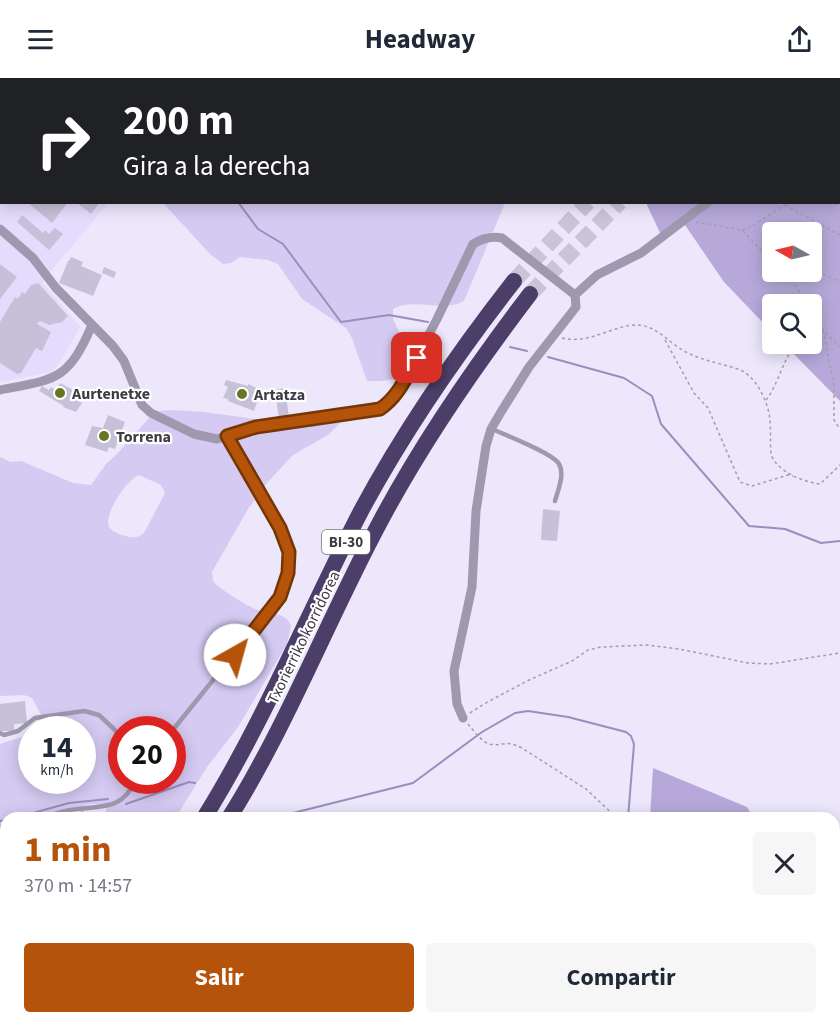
<!DOCTYPE html>
<html lang="es">
<head>
<meta charset="utf-8">
<style>
	:root { --surface:#fff; --page:#f6f6f7; --text:#1f2937; --muted:#747a83; --accent:#b45309 }
	body { margin:0; font-family:"Source Sans 3",sans-serif; background:var(--page); color:var(--text); height:100vh; display:flex; flex-direction:column; font-size:22px; white-space:nowrap }
	* { box-sizing:border-box; margin:0 }
	p { font-size:20px; color:var(--muted) }
	.icon { flex:none; width:33px; height:33px; fill:none; stroke:currentColor; stroke-width:2; stroke-linecap:round; stroke-linejoin:round }
	.map { position:relative; flex:1; overflow:hidden }
	.side { position:absolute; left:0px; top:734px; width:840px; height:212px; display:flex; flex-direction:column; background:var(--surface); border-radius:18px 18px 0 0; box-shadow:0 3px 15px #0003 }
	.side>* { flex:none }
	.top-card { position:absolute; left:0px; top:0px; width:840px; height:126px; box-shadow:0 3px 15px #0003; background:#202124; color:#fff; overflow:hidden }
	.needle { width:39px; rotate:278deg }
	.controls { position:absolute; left:762px; top:144px; display:grid; gap:12px }
	.controls a { display:grid; place-items:center; width:60px; height:60px; border-radius:6px; background:var(--surface); box-shadow:0 3px 15px #0003; font-size:30px }
	.speed { position:absolute; left:18px; top:638px; display:flex; gap:12px; font-size:30px; font-weight:700; text-align:center }
	.speed>* { display:grid; place-content:center; width:78px; height:78px; border-radius:50%; background:var(--surface); box-shadow:0 3px 15px #0003; line-height:1 }
	.speed small { font-size:15px; font-weight:400 }
	.speed .limit { border:9px solid #d22; background:#fff; color:#111 }
	.pin { position:absolute; display:grid; place-items:center; width:51px; height:51px; color:#fff; margin:-26px; border-radius:12px; box-shadow:0 3px 9px #0006 }
	.me { position:absolute; width:66px; margin:-33px; rotate:38deg; stroke-linejoin:round; filter:drop-shadow(0 0 4px #0008) }
	.turn { display:flex; align-items:center; gap:21px; height:126px; padding:0 24px; font-size:27px }
	.turn .icon { width:78px; height:78px; stroke-width:2.5 }
	.turn b { display:block; font-size:42px; line-height:51px }
	.round { display:grid; place-items:center; flex:none; width:63px; height:63px; border-radius:6px; background:var(--page) }
	.summary { display:flex; align-items:center; justify-content:space-between; height:102px; padding:0 24px }
	h1 { font-size:36px; font-weight:700; line-height:45px; color:var(--accent) }
	.primary-button { display:flex; gap:12px; margin-top:auto; padding:12px 24px }
	.primary-button a { flex:1; height:69px; border-radius:6px; background:var(--accent); color:#fff; font-size:24px; font-weight:700; line-height:69px; text-align:center }
	.primary-button a+a { background:var(--page); color:var(--text) }
	header { display:flex; justify-content:space-between; align-items:center; height:78px; padding:0 24px; background:var(--surface); font-size:27px; font-weight:700 }
	.map>svg:first-child { display:block }
	.built { fill:#e5dcfd }
	.green { fill:#d5caf2; fill-rule:evenodd }
	.forest { fill:#b6a9da; fill-rule:evenodd }
	.lines { fill:none; stroke-linecap:round; stroke-linejoin:round }
	.stream { stroke:#9b8ebe; stroke-width:2 }
	.building { fill:#c7c0d9 }
	.highway-tunnel { stroke:#c9c5d7; stroke-width:16; stroke-dasharray:16 8; stroke-linecap:butt }
	.path { stroke:#a29ead; stroke-width:1.5; stroke-dasharray:3 3; stroke-linecap:butt }
	.lane { stroke:#9f99af; stroke-width:4.5 }
	.street { stroke:#9f99af; stroke-width:9 }
	.highway { stroke:#4b3e68; stroke-width:16 }
	.route-casing { stroke:#753606; stroke-width:15 }
	.route { stroke:#b45309; stroke-width:10 }
	.poi-dot { fill:#697621; stroke:#fff; stroke-width:2 }
	.labels { text-anchor:middle; stroke-width:4.5; stroke-linejoin:round; paint-order:stroke }
	.shield { fill:#fff; stroke:#78767d; stroke-width:1.5 }
	.shield-label { font-size:15px; font-weight:bold; fill:#3e3b45 }
	.poi-label { font-size:16px; font-weight:bold; fill:#3e3b45; stroke:#fff; text-anchor:start }
	.street-label { font-size:16px; fill:#3e3b45; stroke:#fff }
</style>
</head>
<body>
<header><svg class="icon" aria-label="menu" viewBox="0 0 24 24"><path d="M4 6h16M4 12h16M4 18h16"/></svg>Headway<svg class="icon" aria-label="share" viewBox="0 0 24 24"><path d="M12 15V3M7 8l5-5 5 5M5 13v7h14v-7"/></svg></header>
<div class="map">
<svg width="840" height="944" viewBox="0 0 840 944">
	<rect width="100%" height="100%" fill="#ece7fb"/>
	<!-- built -->
	<path class="built" d="M0 0H208L2 2V124L108 125 42 204 80 249 61 282 51 294 0 304Z"/>
	<!-- green -->
	<g class="green">
		<path d="M215 0H387L214 2Z"/>
		<path d="M163 125H505L464 223C443 235 414 219 393 231V241L412 280 402 299 382 303H367L352 260 346 250 302 221 278 186 268 182 240 179 231 185 223 186 210 176Z"/>
		<path d="M171 332 203 334 279 344 342 343 328 357 293 377 267 405 248 431 212 494 213 503C218 510 248 529 258 532 270 537 286 533 291 548L287 566 238 649 207 689 176 739H102L106 735V730L103 727 92 726 26 739 6 740V745L0 748V666L31 656 32 702H82V651H41L44 646V642L32 620 24 617 0 618V379L11 384 21 383 73 405 91 407 106 386 117 376 150 339 158 333ZM139 397 161 407 165 415 144 455C138 460 133 460 126 458 121 457 112 454 109 449 103 437 127 401 139 397ZM122 651H172V702H122Z"/>
		<path d="M0 761 6 774V851L0 860Z"/>
	</g>
	<!-- forest -->
	<g class="forest">
		<path d="M618 0H840V10L839 12 838 2H615Z"/>
		<path d="M839 107 840 108V323L784 266H812V226H772V254L724 204 685 147 662 159 646 125 838 124ZM772 154H812V194H772Z"/>
		<path d="M653 690 747 729 753 739H650Z"/>
		<path d="M834 811 840 812V944H694V939H834Z"/>
	</g>
	<g class="lines">
		<!-- stream -->
		<g class="stream">
			<path d="M238 124 258 151 283 166 341 244 389 237 428 244"/>
			<path d="M510 269 527 273"/>
			<path d="M548 279 624 300 652 318 661 346 749 448 785 451 821 465 840 463"/>
			<path d="M126 726 189 704 195 705"/>
			<path d="M15 740 69 725 108 721"/>
			<path d="M273 740 413 705 482 654 515 635 528 633 568 639 626 654 631 658 634 666 628 740"/>
			<path d="M0 743 6 742"/>
			<path d="M700 939 702 944"/>
		</g>
	</g>
	<!-- building -->
	<g class="building">
		<path d="M27 124H68L52 145Z"/>
		<path d="M76 124H100L91 136Z"/>
		<path d="M22 137 43 155 45 152 49 156 55 150 63 156 49 172 17 144Z"/>
		<path d="M71 179 83 184 81 188 102 197 93 218 59 205 68 183H69Z"/>
		<path d="M0 186 17 199 0 221Z"/>
		<path d="M104 189 116 194 114 200 102 195Z"/>
		<path d="M38 205 68 238 62 244 49 247 40 243 37 246 51 254 42 273 36 270 21 295 17 296 0 285V244L15 219 18 221 22 214 25 216 31 207Z"/>
		<path d="M226 302 248 308V306L261 312 254 333 228 323V321L223 320 228 309 224 307Z"/>
		<path d="M60 305 75 313 71 319 82 325 76 334 63 329 64 328 39 313 42 308 49 312 51 309 56 312Z"/>
		<path d="M285 310 289 340 279 341 275 312Z"/>
		<path d="M108 337 125 344 115 371 109 369 107 374 85 367 92 348 103 350Z"/>
		<path d="M543 431 560 433 557 463 541 462Z"/>
		<path d="M25 623 27 645 14 646V653H0V626Z"/>
		<path d="M72 732 75 737 83 732 87 740H58Z"/>
	</g>
	<g class="lines">
		<!-- highway-tunnel -->
		<g class="highway-tunnel">
			<path d="M514 203 588 124"/>
			<path d="M530 216 620 124"/>
		</g>
		<!-- path -->
		<g class="path">
			<path d="M816 124 840 127"/>
			<path d="M785 127 840 157"/>
			<path d="M696 144 742 152 772 184"/>
			<path d="M742 152C761 146 773 131 792 124"/>
			<path d="M812 191 840 204"/>
			<path d="M782 194 797 210 807 226"/>
			<path d="M812 235 821 250 840 269"/>
			<path d="M812 251 817 246"/>
			<path d="M823 252 834 308V342L840 351"/>
			<path d="M562 260C589 267 615 246 638 247 657 248 670 266 686 274 703 283 720 285 738 291 756 297 769 325 770 343 771 354 770 365 771 376 776 393 803 404 820 406L840 387"/>
			<path d="M665 262 694 315 708 330 740 404 752 408 788 397 793 398"/>
			<path d="M766 322C779 305 782 283 796 266"/>
			<path d="M470 635 484 626 527 603 572 583 588 572 601 569 647 567 679 571 748 585 770 586 840 575"/>
			<path d="M468 646C473 652 481 663 489 666 502 669 505 661 522 670L586 711 617 740"/>
			<path d="M674 939 675 944"/>
			<path d="M622 942 623 944"/>
		</g>
		<!-- lane -->
		<g class="lane">
			<path d="M492 351C505 357 553 375 559 386 565 396 558 412 555 423"/>
			<path d="M172 653 280 519 288 495 289 474 280 450 227 358"/>
			<path d="M0 655 4 657 18 653 35 640 84 633 99 637 115 652 122 663"/>
			<path d="M40 740C52 737 65 732 77 731 103 728 124 731 135 702"/>
			<path d="M0 749 6 748"/>
		</g>
		<!-- street -->
		<g class="street">
			<path d="M278 0 279 2"/>
			<path d="M77 2 78 0"/>
			<path d="M426 2 427 0"/>
			<path d="M820 2 821 0"/>
			<path d="M0 120 2 118"/>
			<path d="M0 151 33 180 56 210 113 268 124 283 142 327 151 335 194 356 217 361 256 349 368 334 380 331 389 325 398 315 437 241 473 166C483 160 491 158 502 160L575 217"/>
			<path d="M0 312C56 301 68 303 92 247"/>
			<path d="M463 640 457 626 454 593 472 509 476 433 486 368 491 351 501 334 529 289 576 229 575 217 597 197 641 175 708 124"/>
		</g>
		<!-- highway -->
		<g class="highway">
			<path d="M709 2 711 0"/>
			<path d="M740 2 741 0"/>
			<path d="M204 740C265 642 308 535 361 433 405 351 457 276 514 203"/>
			<path d="M229 740C288 646 328 541 380 444 423 363 475 288 530 216"/>
			<path d="M42 944 47 939"/>
			<path d="M72 944 76 939"/>
		</g>
	</g>
	<g class="lines">
		<defs>
			<path id="route" d="M235 577 280 519 288 495 289 474 280 450 227 358 256 349 380 331C398 319 407 298 417 280"/>
		</defs>
		<!-- route casing -->
		<use href="#route" class="route-casing"/>
		<!-- route -->
		<use href="#route" class="route"/>
	</g>
	<!-- markers -->
	<g class="poi-dot">
		<circle cx="60" cy="315" r="6"/>
		<circle cx="242" cy="316" r="6"/>
		<circle cx="104" cy="358" r="6"/>
	</g>
	<g class="labels">
		<!-- shield labels -->
		<rect class="shield" x="322" y="452" width="48" height="24" rx="4.5"/>
		<g class="shield-label">
			<text x="346" y="469">BI-30</text>
		</g>
		<!-- poi labels -->
		<g class="poi-label">
			<text x="72" y="321">Aurtenetxe</text>
			<text x="254" y="322">Artatza</text>
			<text x="116" y="364">Torrena</text>
		</g>
		<!-- street labels -->
		<g class="street-label">
			<text transform="translate(303 559) rotate(-64)" y="6">Txorierriko korridorea</text>
		</g>
	</g>
</svg>
<div class="controls">
<a><svg class="needle" viewBox="-14 -14 28 28"><path d="M0-13l5 13h-10z" fill="#e53935"/><path d="M0 13l5-13h-10z" fill="#747a83"/></svg></a>
<a><svg class="icon" aria-label="search" viewBox="0 0 24 24"><circle cx="10" cy="10" r="6"/><path d="M15 15l6 6"/></svg></a>
</div>
<div class="speed"><div>14<small>km/h</small></div><div class="limit">20</div></div>
<div class="pin" style="left:417px;top:280px;background:#d93025"><svg class="icon" aria-label="arrive" viewBox="0 0 24 24"><path d="M6 21V4h12l-3 4 3 4H6"/></svg></div>
<svg class="me" style="left:235px;top:577px" viewBox="-20 -20 40 40"><circle r="19" fill="#fff"/><path d="M0-13L10 11 0 6-10 11z" fill="#b45309"/></svg>
<div class="top-card">
<div class="turn"><svg class="icon" aria-label="right" viewBox="0 0 24 24"><path d="M7 20v-9h11M14 6l5 5-5 5"/></svg><div><b>200 m</b>Gira a la derecha</div></div>
</div>
<section class="side">
<div class="summary"><div><h1>1 min</h1><p>370 m · 14:57</p></div><a class="round"><svg class="icon" aria-label="close" viewBox="0 0 24 24"><path d="M6 6l12 12M18 6L6 18"/></svg></a></div>
<div class="primary-button"><a>Salir</a><a>Compartir</a></div>
</section>
</div>
</body>
</html>
